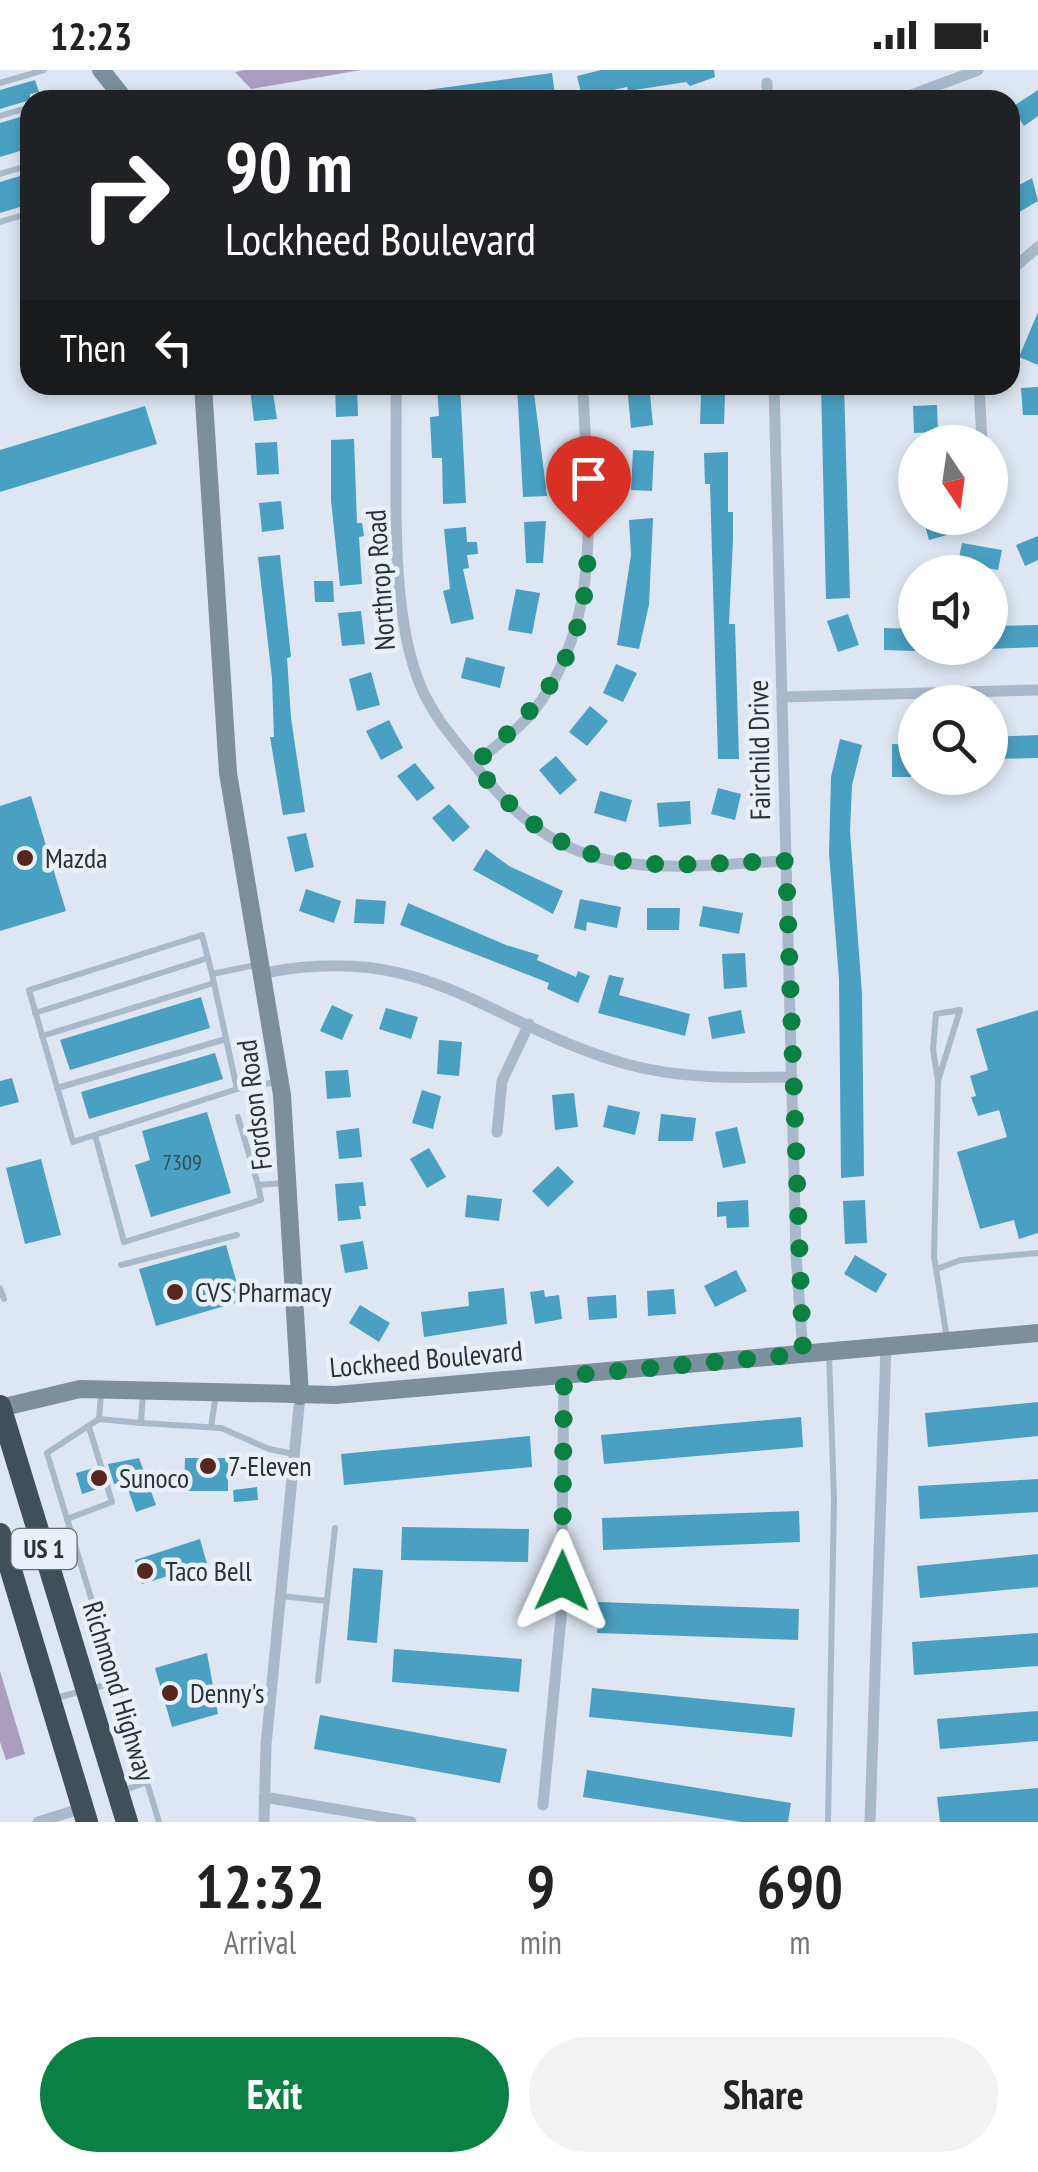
<!DOCTYPE html>
<html lang="en">
<head>
<meta charset="utf-8">
<style>
	:root { --surface:#fff; --page:#f2f2f2; --text:#222; --muted:#767676; --accent:#0b8043 }
	body { margin:0; font-family:"PT Sans Narrow",sans-serif; background:var(--page); color:var(--text); height:100vh; display:flex; flex-direction:column; font-size:38px; white-space:nowrap }
	* { box-sizing:border-box; margin:0 }
	p { font-size:32px; color:var(--muted) }
	.icon { flex:none; width:55px; height:55px; fill:none; stroke:currentColor; stroke-width:2; stroke-linecap:round; stroke-linejoin:round }
	.map { position:relative; height:1752px; overflow:hidden }
	.drawer { display:flex; flex-direction:column; background:var(--surface); flex:1 }
	.drawer>* { flex:none }
	.guide { position:absolute; left:20px; top:20px; width:1000px; height:305px; border-radius:30px; box-shadow:0 5px 15px #0003; background:#202124; color:#fff; overflow:hidden }
	.needle { width:65px; rotate:167deg }
	.buttons { position:absolute; left:898px; top:355px; display:grid; gap:20px }
	.buttons a { display:grid; place-items:center; width:110px; height:110px; border-radius:50%; background:var(--surface); box-shadow:0 5px 15px #0003; font-size:50px }
	.pin { position:absolute; display:grid; place-items:center; width:85px; height:85px; color:#fff; margin:-102px -42px; border-radius:50% 50% 50% 0; rotate:-45deg; box-shadow:0 0 10px #0007 }
	.pin .icon { rotate:45deg }
	.me { position:absolute; width:110px; margin:-55px; rotate:1deg; stroke-linejoin:round; filter:drop-shadow(0 0 8px #0008) }
	.turn { display:flex; align-items:center; gap:35px; height:210px; padding:0 40px; font-size:45px }
	.turn .icon { width:130px; height:130px; stroke-width:2.5 }
	.turn b { display:block; font-size:70px; line-height:85px }
	.then { display:flex; align-items:center; height:95px; padding:0 40px; background:#0003; gap:20px; font-size:38px }
	.eta { display:flex; justify-content:space-evenly; align-items:center; height:170px; text-align:center }
	.eta b { font-size:60px; font-weight:700; line-height:70px }
	.action { display:flex; gap:20px; margin-top:auto; padding:20px 40px }
	.action a { flex:1; height:115px; border-radius:60px; background:var(--accent); color:#fff; font-size:40px; font-weight:700; line-height:115px; text-align:center }
	.action a+a { background:var(--page); color:var(--text) }
	.status { display:flex; justify-content:space-between; align-items:center; height:70px; padding:0 50px; background:var(--surface); direction:ltr }
	.status svg { height:28px; fill:currentColor }
	.map>svg:first-child { display:block }
	.green { fill:#ab9dc0 }
	.building { fill:#4aa0c2 }
	.lines { fill:none; stroke-linecap:round; stroke-linejoin:round }
	.lane { stroke:#a9b9c9; stroke-width:6 }
	.street { stroke:#a9b9c9; stroke-width:11 }
	.secondary { stroke:#7b8f9d; stroke-width:18 }
	.highway { stroke:#404f58; stroke-width:22 }
	.route { stroke:#0b8043; stroke-width:18; stroke-dasharray:0 32.4 }
	.poi-dot { fill:#57261f; stroke:#e9f0f9; stroke-width:4 }
	.labels { text-anchor:middle; stroke-width:9; stroke-linejoin:round; paint-order:stroke }
	.number-label { font-size:22px; fill:#314e5a }
	.shield { fill:#e9f0f9; stroke:#636b71; stroke-width:2.5 }
	.shield-label { font-size:25px; font-weight:bold; fill:#293237 }
	.street-label { font-size:28px; fill:#293237; stroke:#e9f0f9 }
	.poi-label { font-size:28px; fill:#293237; stroke:#e9f0f9; text-anchor:start }
</style>
</head>
<body>
<div class="status"><b>12:23</b><svg viewBox="0 0 49 12"><path d="M0 12V9h3v3zM5 12V6h3v6zM10 12V3h3v9zM15 12V0h3v12zM26 1h20v11H26zM47 4h2v5h-2z"/></svg></div>
<div class="map">
<svg width="1038" height="1752" viewBox="0 0 1038 1752">
	<rect width="100%" height="100%" fill="#dde6f2"/>
	<!-- green -->
	<g class="green">
		<path d="M245 0H361L251 19 235 2Z"/>
		<path d="M0 1601 25 1684 6 1690 0 1672Z"/>
	</g>
	<!-- building -->
	<g class="building">
		<path d="M601 0H714L715 7 690 16 686 12 628 21 627 17 582 27 577 6Z"/>
		<path d="M552 3 555 25 405 30 404 23Z"/>
		<path d="M35 10 39 22 30 24V30L0 39V20Z"/>
		<path d="M1038 20V46L1024 56 1012 37Z"/>
		<path d="M30 44V78L0 87V53Z"/>
		<path d="M30 103V134L0 143V112Z"/>
		<path d="M1032 108 1038 131 1016 144 1010 120Z"/>
		<path d="M1038 242V295L1019 287Z"/>
		<path d="M335 315H357L358 346 336 347Z"/>
		<path d="M437 315H460L466 433 443 434 442 388H432L430 347 439 346Z"/>
		<path d="M517 315H533L547 426 523 427Z"/>
		<path d="M627 315H649L653 355 631 358Z"/>
		<path d="M821 315H844L850 528 826 529Z"/>
		<path d="M272 316 277 349 254 351 250 319Z"/>
		<path d="M1038 317V345H1023L1021 318Z"/>
		<path d="M701 325H725L724 354H700Z"/>
		<path d="M937 335 938 362 914 363 913 336Z"/>
		<path d="M145 336 157 374 0 422V380Z"/>
		<path d="M354 369 357 453H362L364 466 359 467 362 514 340 516 331 430V370Z"/>
		<path d="M277 372 279 404 257 405 255 373Z"/>
		<path d="M633 380 654 381 652 421 631 420Z"/>
		<path d="M728 382V442H733V469L729 554H735L739 689H718L710 414H705L704 383Z"/>
		<path d="M281 431 284 459 262 462 259 433Z"/>
		<path d="M653 448 649 535 639 579 617 575 631 485 629 450Z"/>
		<path d="M923 448H942L947 465 929 470Z"/>
		<path d="M546 451 543 493H526L524 452Z"/>
		<path d="M466 457 467 472H477L478 484 467 485 469 498 463 499 474 549 451 554 443 521 450 519 444 459Z"/>
		<path d="M1038 466V490L1025 496 1016 475Z"/>
		<path d="M962 473 1002 480 998 500 958 493Z"/>
		<path d="M280 485 291 587 287 588 291 648 305 742 283 745 270 667H274L272 608 258 487Z"/>
		<path d="M314 511H333L334 532H315Z"/>
		<path d="M516 519 540 523 532 564 508 560Z"/>
		<path d="M361 541 365 574 342 576 338 543Z"/>
		<path d="M848 544 859 575 838 582 827 551Z"/>
		<path d="M1038 555V577L990 579V556Z"/>
		<path d="M884 558 915 559V581L884 580Z"/>
		<path d="M466 587 505 597 500 618 461 608Z"/>
		<path d="M616 594 637 603 623 632 603 623Z"/>
		<path d="M371 602 380 635 357 641 349 609Z"/>
		<path d="M590 636 608 651 587 676 569 662Z"/>
		<path d="M389 650 403 678 381 690 366 661Z"/>
		<path d="M1038 665V688L990 689V667Z"/>
		<path d="M840 669 862 675 852 715 850 761 862 924 864 1106 841 1108 839 909 829 783 831 707Z"/>
		<path d="M892 674 915 675 911 707H892Z"/>
		<path d="M556 686 577 710 560 725 539 700Z"/>
		<path d="M415 693 435 718 417 731 397 706Z"/>
		<path d="M718 718 741 724 735 750 711 744Z"/>
		<path d="M600 721 632 730 626 752 594 743Z"/>
		<path d="M31 726 66 841 0 861V736Z"/>
		<path d="M690 731 691 754 659 757 657 733Z"/>
		<path d="M449 734 470 757 453 772 432 748Z"/>
		<path d="M306 763 314 797 295 802 287 767Z"/>
		<path d="M486 779 509 796 563 821 553 844 473 800Z"/>
		<path d="M306 819 341 831 334 853 299 841Z"/>
		<path d="M356 829 386 831 384 854 354 853Z"/>
		<path d="M580 829 621 837 617 858 587 852 586 861 574 858Z"/>
		<path d="M408 833 506 875 539 885 537 890 576 907 578 901 590 906 578 933 547 919 549 913 400 855Z"/>
		<path d="M703 836 743 843 739 864 699 856Z"/>
		<path d="M647 838H680L679 860H647Z"/>
		<path d="M745 883 747 917 724 919 722 884Z"/>
		<path d="M609 905 624 908 619 925 690 944 685 966 598 943Z"/>
		<path d="M201 927 210 958 70 1000 60 970Z"/>
		<path d="M332 935 353 945 342 970 320 961Z"/>
		<path d="M386 938 418 947 411 969 379 959Z"/>
		<path d="M741 940 745 963 712 969 708 947Z"/>
		<path d="M1038 940V1163L1019 1169 1014 1150 980 1159 957 1082 1007 1067 999 1040 978 1046 971 1027 976 1026 970 1006 988 1000 976 959Z"/>
		<path d="M439 970 462 972 459 1006 437 1004Z"/>
		<path d="M215 983 223 1009 89 1049 81 1022Z"/>
		<path d="M348 1000 351 1027 327 1029 325 1001Z"/>
		<path d="M12 1008 19 1032 0 1037V1011Z"/>
		<path d="M422 1020 441 1026 433 1059 412 1053Z"/>
		<path d="M574 1023 578 1057 555 1060 552 1025Z"/>
		<path d="M608 1035 640 1042 635 1065 603 1057Z"/>
		<path d="M207 1042 231 1123 151 1147 135 1095 150 1090 142 1061Z"/>
		<path d="M661 1044 696 1048 693 1071H658Z"/>
		<path d="M737 1057 746 1093 723 1098 715 1062Z"/>
		<path d="M359 1058 362 1087 339 1089 336 1061Z"/>
		<path d="M429 1078 446 1107 427 1118 410 1089Z"/>
		<path d="M41 1089 61 1165 25 1174 6 1098Z"/>
		<path d="M558 1096 574 1112 548 1137 532 1121Z"/>
		<path d="M363 1112 366 1136H359L361 1149 338 1151 335 1114Z"/>
		<path d="M467 1125 502 1129 499 1151 465 1147Z"/>
		<path d="M748 1130 749 1157 727 1158 726 1146 717 1147V1132Z"/>
		<path d="M865 1130 867 1173 845 1174 843 1131Z"/>
		<path d="M363 1171 368 1199 345 1203 340 1175Z"/>
		<path d="M226 1175 242 1231 156 1256 139 1199Z"/>
		<path d="M855 1185 887 1204 876 1223 844 1204Z"/>
		<path d="M736 1200 747 1221 715 1237 704 1216Z"/>
		<path d="M504 1218 507 1254 424 1267 421 1242 469 1236 468 1222Z"/>
		<path d="M674 1219 676 1244 648 1246 647 1221Z"/>
		<path d="M544 1220 545 1227 559 1225 562 1249 535 1254 530 1222Z"/>
		<path d="M616 1225 617 1248 589 1250 587 1227Z"/>
		<path d="M360 1235 390 1253 379 1272 349 1253Z"/>
		<path d="M1038 1332V1366L928 1377 925 1343Z"/>
		<path d="M801 1347 803 1377 604 1394 601 1365Z"/>
		<path d="M530 1366 532 1397 344 1415 341 1384Z"/>
		<path d="M139 1388 156 1435 136 1442 125 1411 114 1414 108 1394Z"/>
		<path d="M185 1388H228V1421H184Z"/>
		<path d="M94 1398 101 1418 82 1424 76 1403Z"/>
		<path d="M1038 1409V1442L920 1449 918 1416Z"/>
		<path d="M257 1417 258 1430 234 1432 233 1420Z"/>
		<path d="M799 1441 800 1472 603 1480 602 1448Z"/>
		<path d="M402 1457 529 1459 528 1492 401 1490Z"/>
		<path d="M200 1469 207 1494 142 1514 135 1490Z"/>
		<path d="M1038 1484V1517L920 1528 917 1496Z"/>
		<path d="M353 1498 383 1500 377 1573 347 1570Z"/>
		<path d="M598 1532 799 1539 798 1570 597 1563Z"/>
		<path d="M1038 1563V1596L914 1605 912 1572Z"/>
		<path d="M394 1579 522 1589 519 1622 392 1612Z"/>
		<path d="M207 1583 218 1644 172 1657 155 1598Z"/>
		<path d="M592 1618 795 1638 792 1667 589 1647Z"/>
		<path d="M1038 1641V1671L940 1679 937 1649Z"/>
		<path d="M320 1645 507 1679 500 1713 314 1679Z"/>
		<path d="M587 1700 791 1733 788 1752H741L583 1727Z"/>
		<path d="M1038 1718V1752H940L937 1727Z"/>
	</g>
	<g class="lines">
		<!-- lane -->
		<g class="lane">
			<path d="M0 13 44 0"/>
			<path d="M0 46 30 37"/>
			<path d="M0 104 30 95"/>
			<path d="M0 152 30 143"/>
			<path d="M212 904 202 865 29 920 73 1072 237 1019 212 904 256 895"/>
			<path d="M35 943 208 888"/>
			<path d="M42 966 214 913"/>
			<path d="M938 1011 933 979 936 944 960 940 938 1011 934 1186 947 1269"/>
			<path d="M57 1018 226 969"/>
			<path d="M237 1019 275 1012"/>
			<path d="M238 1047 258 1115"/>
			<path d="M95 1065 124 1172 261 1130 258 1115 284 1113"/>
			<path d="M121 1195 237 1165"/>
			<path d="M939 1198 961 1190 1038 1183"/>
			<path d="M0 1218 4 1229"/>
			<path d="M101 1324 99 1349 47 1383 159 1752"/>
			<path d="M99 1349 141 1353 143 1322"/>
			<path d="M141 1353 221 1358 269 1379 294 1384"/>
			<path d="M211 1357 216 1324"/>
			<path d="M67 1449 112 1432 89 1357"/>
			<path d="M281 1526 327 1531"/>
			<path d="M318 1611 335 1458"/>
			<path d="M56 1628 117 1612"/>
			<path d="M125 1720 147 1712"/>
			<path d="M828 1752 834 1429 829 1283"/>
		</g>
		<!-- street -->
		<g class="street">
			<path d="M767 13V30"/>
			<path d="M898 30 978 0"/>
			<path d="M1010 201 1038 177"/>
			<path d="M396 315C398 403 387 538 421 617 435 650 460 676 482 704 518 749 560 783 619 792 673 801 732 793 786 791"/>
			<path d="M774 315 796 1184 803 1284"/>
			<path d="M979 315 982 372"/>
			<path d="M990 397 997 413"/>
			<path d="M782 627 1038 620"/>
			<path d="M474 694C493 678 516 662 532 643 608 548 586 428 583 315"/>
			<path d="M264 903C430 871 482 952 626 994 680 1009 736 1008 792 1007"/>
			<path d="M497 1062 502 1011 529 954"/>
			<path d="M264 1727 411 1752"/>
			<path d="M543 1735 561 1548 564 1306"/>
			<path d="M38 1752 83 1738"/>
			<path d="M264 1752 266 1675 300 1326"/>
			<path d="M870 1752 886 1276"/>
		</g>
		<!-- secondary -->
		<g class="secondary">
			<path d="M101 0 125 30"/>
			<path d="M203 315 228 703 282 1025 300 1326"/>
			<path d="M0 1338 80 1319 336 1325 1038 1263"/>
		</g>
		<!-- highway -->
		<g class="highway">
			<path d="M0 1336 127 1752"/>
			<path d="M0 1464 87 1752"/>
		</g>
	</g>
	<g class="lines">
		<!-- route -->
		<path class="route" d="M562 1511 564 1306 803 1284 786 791C646 794 570 816 474 694 555 625 588 578 588 468"/>
	</g>
	<!-- markers -->
	<g class="poi-dot">
		<circle cx="25" cy="788" r="10"/>
		<circle cx="175" cy="1222" r="10"/>
		<circle cx="208" cy="1396" r="10"/>
		<circle cx="99" cy="1408" r="10"/>
		<circle cx="145" cy="1501" r="10"/>
		<circle cx="170" cy="1623" r="10"/>
	</g>
	<g class="labels">
		<!-- number labels -->
		<g class="number-label">
			<text x="182" y="1100">7309</text>
		</g>
		<!-- shield labels -->
		<rect class="shield" x="11.5" y="1459" width="65" height="40" rx="8"/>
		<g class="shield-label">
			<text x="44" y="1488">US 1</text>
		</g>
		<!-- street labels -->
		<g class="street-label">
			<text transform="translate(380 510) rotate(-94)" y="10">Northrop Road</text>
			<text transform="translate(759 680) rotate(-91)" y="10">Fairchild Drive</text>
			<text transform="translate(254 1035) rotate(-97)" y="10">Fordson Road</text>
			<text transform="translate(426 1289) rotate(-5)" y="10">Lockheed Boulevard</text>
			<text transform="translate(119 1621) rotate(73)" y="10">Richmond Highway</text>
		</g>
		<!-- poi labels -->
		<g class="poi-label">
			<text x="45" y="798">Mazda</text>
			<text x="195" y="1232">CVS Pharmacy</text>
			<text x="228" y="1406">7-Eleven</text>
			<text x="119" y="1418">Sunoco</text>
			<text x="165" y="1511">Taco Bell</text>
			<text x="190" y="1633">Denny's</text>
		</g>
	</g>
</svg>
<div class="buttons">
<a><svg class="needle" viewBox="-14 -14 28 28"><path d="M0-13l5 13h-10z" fill="#e53935"/><path d="M0 13l5-13h-10z" fill="#767676"/></svg></a>
<a><svg class="icon" aria-label="sound" viewBox="0 0 24 24"><path d="M4 9h4l5-4v14l-5-4H4zM17 9q2 3 0 6"/></svg></a>
<a><svg class="icon" aria-label="search" viewBox="0 0 24 24"><circle cx="10" cy="10" r="6"/><path d="M15 15l6 6"/></svg></a>
</div>
<div class="pin" style="left:588px;top:468px;background:#d93025"><svg class="icon" aria-label="arrive" viewBox="0 0 24 24"><path d="M6 21V4h12l-3 4 3 4H6"/></svg></div>
<svg class="me" style="left:562px;top:1511px" viewBox="-20 -20 40 40"><path d="M0-17L14 15 0 8-14 15z" fill="#0b8043" stroke="#fff" stroke-width="4"/></svg>
<div class="guide">
<div class="turn"><svg class="icon" aria-label="right" viewBox="0 0 24 24"><path d="M7 20v-9h11M14 6l5 5-5 5"/></svg><div><b>90 m</b>Lockheed Boulevard</div></div>
<div class="then">Then<svg class="icon" aria-label="left" viewBox="0 0 24 24"><path d="M17 20v-9H6M10 6l-5 5 5 5"/></svg></div>
</div>
</div>
<section class="drawer">
<div class="eta">
<div><b>12:32</b><p>Arrival</p></div>
<div><b>9</b><p>min</p></div>
<div><b>690</b><p>m</p></div>
</div>
<div class="action"><a>Exit</a><a>Share</a></div>
</section>
</body>
</html>
